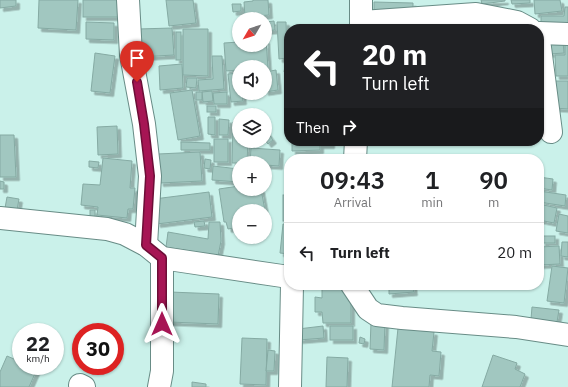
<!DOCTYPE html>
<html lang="en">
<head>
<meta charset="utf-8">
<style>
	:root { --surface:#fff; --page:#f2f2f2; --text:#202124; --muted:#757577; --line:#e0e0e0 }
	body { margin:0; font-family:"IBM Plex Sans",sans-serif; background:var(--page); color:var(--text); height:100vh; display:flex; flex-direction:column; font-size:15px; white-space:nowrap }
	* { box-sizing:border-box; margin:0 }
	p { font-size:13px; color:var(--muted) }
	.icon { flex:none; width:22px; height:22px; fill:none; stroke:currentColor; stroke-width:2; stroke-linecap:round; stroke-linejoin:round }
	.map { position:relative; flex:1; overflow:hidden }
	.drawer { position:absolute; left:284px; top:154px; width:260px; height:136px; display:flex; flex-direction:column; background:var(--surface); border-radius:16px; box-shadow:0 1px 3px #0004 }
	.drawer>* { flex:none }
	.banner { position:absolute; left:284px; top:24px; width:260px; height:122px; border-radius:16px; box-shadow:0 1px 3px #0004; background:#202124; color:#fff; overflow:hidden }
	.needle { width:26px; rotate:231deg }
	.fabs { position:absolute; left:232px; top:12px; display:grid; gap:8px }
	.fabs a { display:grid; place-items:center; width:40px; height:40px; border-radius:50%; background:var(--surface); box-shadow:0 1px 3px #0004; font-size:20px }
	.speed { position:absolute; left:12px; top:323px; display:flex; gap:8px; font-size:20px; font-weight:700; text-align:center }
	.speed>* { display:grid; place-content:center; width:52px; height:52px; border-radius:50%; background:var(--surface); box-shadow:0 1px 3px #0004; line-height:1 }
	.speed small { font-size:10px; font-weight:400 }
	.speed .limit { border:6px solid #d22; background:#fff; color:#111 }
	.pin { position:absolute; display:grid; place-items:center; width:34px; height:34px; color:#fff; margin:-41px -17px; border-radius:50% 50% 50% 0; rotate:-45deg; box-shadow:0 0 4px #0007 }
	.pin .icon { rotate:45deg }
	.me { position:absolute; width:44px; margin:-22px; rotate:0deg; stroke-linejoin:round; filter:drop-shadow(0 0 3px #0008) }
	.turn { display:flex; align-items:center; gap:14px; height:84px; padding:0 12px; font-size:18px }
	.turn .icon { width:52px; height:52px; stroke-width:2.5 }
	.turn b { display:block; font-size:28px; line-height:34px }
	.then { display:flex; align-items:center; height:38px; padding:0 12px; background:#0003; gap:8px; font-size:15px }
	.eta { display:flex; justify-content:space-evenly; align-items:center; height:68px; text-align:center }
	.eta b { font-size:24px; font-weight:600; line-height:28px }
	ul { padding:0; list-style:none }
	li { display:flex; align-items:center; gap:12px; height:60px; padding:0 12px; border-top:1px solid var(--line) }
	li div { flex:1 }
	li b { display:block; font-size:15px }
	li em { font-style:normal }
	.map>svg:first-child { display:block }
	.building { fill:#a1c7c0; stroke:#85aaa3; filter:url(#shadow) }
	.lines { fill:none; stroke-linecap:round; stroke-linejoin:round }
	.minor-casing { stroke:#688c86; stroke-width:24 }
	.minor { stroke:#fff; stroke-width:22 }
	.route-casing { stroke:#6c0e37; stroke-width:10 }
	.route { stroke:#a61554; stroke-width:7 }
</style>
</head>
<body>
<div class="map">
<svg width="568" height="387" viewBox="0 0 568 387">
	<defs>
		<filter id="shadow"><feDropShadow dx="3.5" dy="3.5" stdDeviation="0" flood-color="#0004"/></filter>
	</defs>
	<rect width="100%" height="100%" fill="#caf1ea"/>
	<!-- building -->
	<g class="building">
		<path d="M0 0H16V6L0 8Z"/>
		<path d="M39 0H78L76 30 38 28Z"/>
		<rect x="83" y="0" width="35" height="17"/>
		<path d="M166 0H193L196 23 169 26Z"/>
		<path d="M253 0H268L269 15 245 17 244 2 253 1Z"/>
		<path d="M481 0H505V1L482 4Z"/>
		<path d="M511 0H530V3L512 4Z"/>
		<path d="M534 0H560L562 11 535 14Z"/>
		<path d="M374 2 413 3V15H374Z"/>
		<path d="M232 4H241V11L233 12Z"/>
		<path d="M565 7H568V32H541V16H564Z"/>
		<path d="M274 21 275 30 265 31V22Z"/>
		<path d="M86 22 114 23V40L86 39Z"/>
		<path d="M277 22H286L287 58 279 59Z"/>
		<path d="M172 28 174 55 139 57 138 29Z"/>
		<path d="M183 29H208V76L183 75Z"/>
		<rect x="176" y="32" width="5" height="28"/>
		<path d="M265 40H266L268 68 239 67V70L226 71 224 43 239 42V45H265Z"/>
		<path d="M565 40H568V76H556L555 55H565Z"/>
		<path d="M563 41 564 53 549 54 548 42Z"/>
		<path d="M95 53 115 56 110 93 91 91Z"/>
		<path d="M212 56H222L224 89 199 91 198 80 213 79Z"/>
		<path d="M286 60 289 61V73L284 72Z"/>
		<path d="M182 64 183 88 160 90 159 66Z"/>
		<path d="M276 70 278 90 265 92V72Z"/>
		<path d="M239 73V93H242L243 101 231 102 228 74Z"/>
		<path d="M187 78H197L196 88 186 87Z"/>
		<path d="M555 81H568V109L554 108Z"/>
		<path d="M192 90 200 136 178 140 170 93Z"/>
		<path d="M212 91 213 101 203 102 202 92Z"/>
		<rect x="196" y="92" width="6" height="8"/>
		<path d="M227 92V104H214L213 93Z"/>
		<rect x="207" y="106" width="9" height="6"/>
		<path d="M208 117H215V135L208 134Z"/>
		<path d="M219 119 229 120 228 135H219Z"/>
		<path d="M233 122H239V141H248L247 163H232Z"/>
		<path d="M117 126 118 154 98 155 97 127Z"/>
		<path d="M265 129 273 140 268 144 265 140Z"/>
		<path d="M0 135H14L16 177H0Z"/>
		<rect x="214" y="139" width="14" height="23"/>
		<path d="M292 141H331V145H320V150L292 151Z"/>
		<path d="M181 142 210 143V150H181Z"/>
		<path d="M251 148 280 150 279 166 265 165V163H250Z"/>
		<path d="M200 152 202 181 160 183 158 154Z"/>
		<path d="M103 158 132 161 130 188H135L133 209H128L127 218 97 215 98 207 81 205 83 184 100 185Z"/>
		<path d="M205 159 211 160 210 169 204 168Z"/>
		<path d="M89 161 99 162 98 168 89 167Z"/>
		<path d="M213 166 239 169V182L212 180Z"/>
		<path d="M287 169H289V191H286Z"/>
		<path d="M539 177 553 179 552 190 539 188Z"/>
		<path d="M0 181 4 182V189H0Z"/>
		<path d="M239 186V189H261L266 216H265V211H239V227L228 229 226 222H224L219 189Z"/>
		<path d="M539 191 566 195 565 206 539 202Z"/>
		<path d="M209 192 212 217 157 224 154 199Z"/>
		<rect x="283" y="195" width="6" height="26"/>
		<path d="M7 197 19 199 17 210 5 208Z"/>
		<path d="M539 204 557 208 554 223 539 220Z"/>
		<path d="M90 210H95V219L90 218Z"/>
		<path d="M559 214 568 216V233L556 231Z"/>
		<path d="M204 221 205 226 195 227 194 222Z"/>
		<path d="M209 222H220L221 241 218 256 166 247 168 232 208 239Z"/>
		<path d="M283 224 289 225V254L280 253Z"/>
		<rect x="542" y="236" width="13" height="7"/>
		<path d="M562 242H568V257L561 256Z"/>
		<path d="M559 246 560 264 539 265V247Z"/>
		<path d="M552 266 568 268 564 303 547 301Z"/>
		<path d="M389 285H413L414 292 389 294Z"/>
		<path d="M351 288V323H323L322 312H315V297L322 298V289Z"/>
		<path d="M170 292 219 294 218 324 169 322Z"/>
		<path d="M532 307 559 310 557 322 531 319Z"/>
		<path d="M371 322 385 323 384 350 370 349Z"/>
		<path d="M323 326 324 338 299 340 298 329Z"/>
		<rect x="330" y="326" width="23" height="14"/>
		<path d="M398 328 434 332 432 351 441 352 439 376 430 375 429 387H392Z"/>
		<path d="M360 337 365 339 364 344 359 343Z"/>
		<path d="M242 338 267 339 266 385 240 384Z"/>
		<path d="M268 350 275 351 274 371H266Z"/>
		<path d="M493 355 517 363 515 369 525 374 520 387H482Z"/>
		<path d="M7 356 21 362V366H30L37 369 29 387H0V372Z"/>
		<path d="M327 357 348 358 347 387H326Z"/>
		<path d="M192 382 206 384V387H192Z"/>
	</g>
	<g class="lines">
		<defs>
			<g id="minor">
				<path d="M128 0 131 55 144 124 150 176 146 245"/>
				<path d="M361 0V29"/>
				<path d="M362 22 476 14 517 22 530 29"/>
				<path d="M539 33 568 34"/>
				<path d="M539 40 551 132"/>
				<path d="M355 159 356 141"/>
				<path d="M0 218 107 229 125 234 146 245 162 258 289 277"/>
				<path d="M352 285 368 309 377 315 402 318 516 327 568 335"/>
				<path d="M80 385 84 387"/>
				<path d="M159 387 162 371V258"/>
				<path d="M290 387 292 285"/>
			</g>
		</defs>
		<!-- minor casing -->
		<use href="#minor" class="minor-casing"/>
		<!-- minor -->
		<use href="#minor" class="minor"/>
	</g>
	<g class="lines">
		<defs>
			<path id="route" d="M137 82 144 124 150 176 146 245 162 258V324"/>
		</defs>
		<!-- route casing -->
		<use href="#route" class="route-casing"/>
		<!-- route -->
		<use href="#route" class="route"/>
	</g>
</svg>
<div class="fabs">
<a><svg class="needle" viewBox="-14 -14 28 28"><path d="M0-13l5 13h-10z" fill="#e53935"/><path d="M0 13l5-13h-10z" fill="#757577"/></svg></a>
<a><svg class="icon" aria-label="sound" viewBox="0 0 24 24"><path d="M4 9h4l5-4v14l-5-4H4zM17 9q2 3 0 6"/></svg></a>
<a><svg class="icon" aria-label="layers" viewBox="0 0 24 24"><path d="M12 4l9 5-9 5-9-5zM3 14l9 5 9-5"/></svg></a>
<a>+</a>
<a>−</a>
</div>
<div class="speed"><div>22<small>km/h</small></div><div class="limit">30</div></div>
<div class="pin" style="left:137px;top:82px;background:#d93025"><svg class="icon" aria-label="arrive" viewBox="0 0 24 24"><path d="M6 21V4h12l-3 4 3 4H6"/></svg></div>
<svg class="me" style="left:162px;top:324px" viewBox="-20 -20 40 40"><path d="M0-17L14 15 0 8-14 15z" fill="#a61554" stroke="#fff" stroke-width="4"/></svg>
<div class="banner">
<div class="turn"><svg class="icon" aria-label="left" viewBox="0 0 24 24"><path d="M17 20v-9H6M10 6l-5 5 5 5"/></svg><div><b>20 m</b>Turn left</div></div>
<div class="then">Then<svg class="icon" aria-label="right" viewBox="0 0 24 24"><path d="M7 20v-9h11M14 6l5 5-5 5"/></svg></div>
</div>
<section class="drawer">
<div class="eta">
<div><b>09:43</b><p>Arrival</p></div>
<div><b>1</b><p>min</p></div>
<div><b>90</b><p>m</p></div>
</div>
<ul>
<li><svg class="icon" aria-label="left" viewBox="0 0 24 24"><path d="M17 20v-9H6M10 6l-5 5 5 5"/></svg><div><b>Turn left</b></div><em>20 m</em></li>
</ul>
</section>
</div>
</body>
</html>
